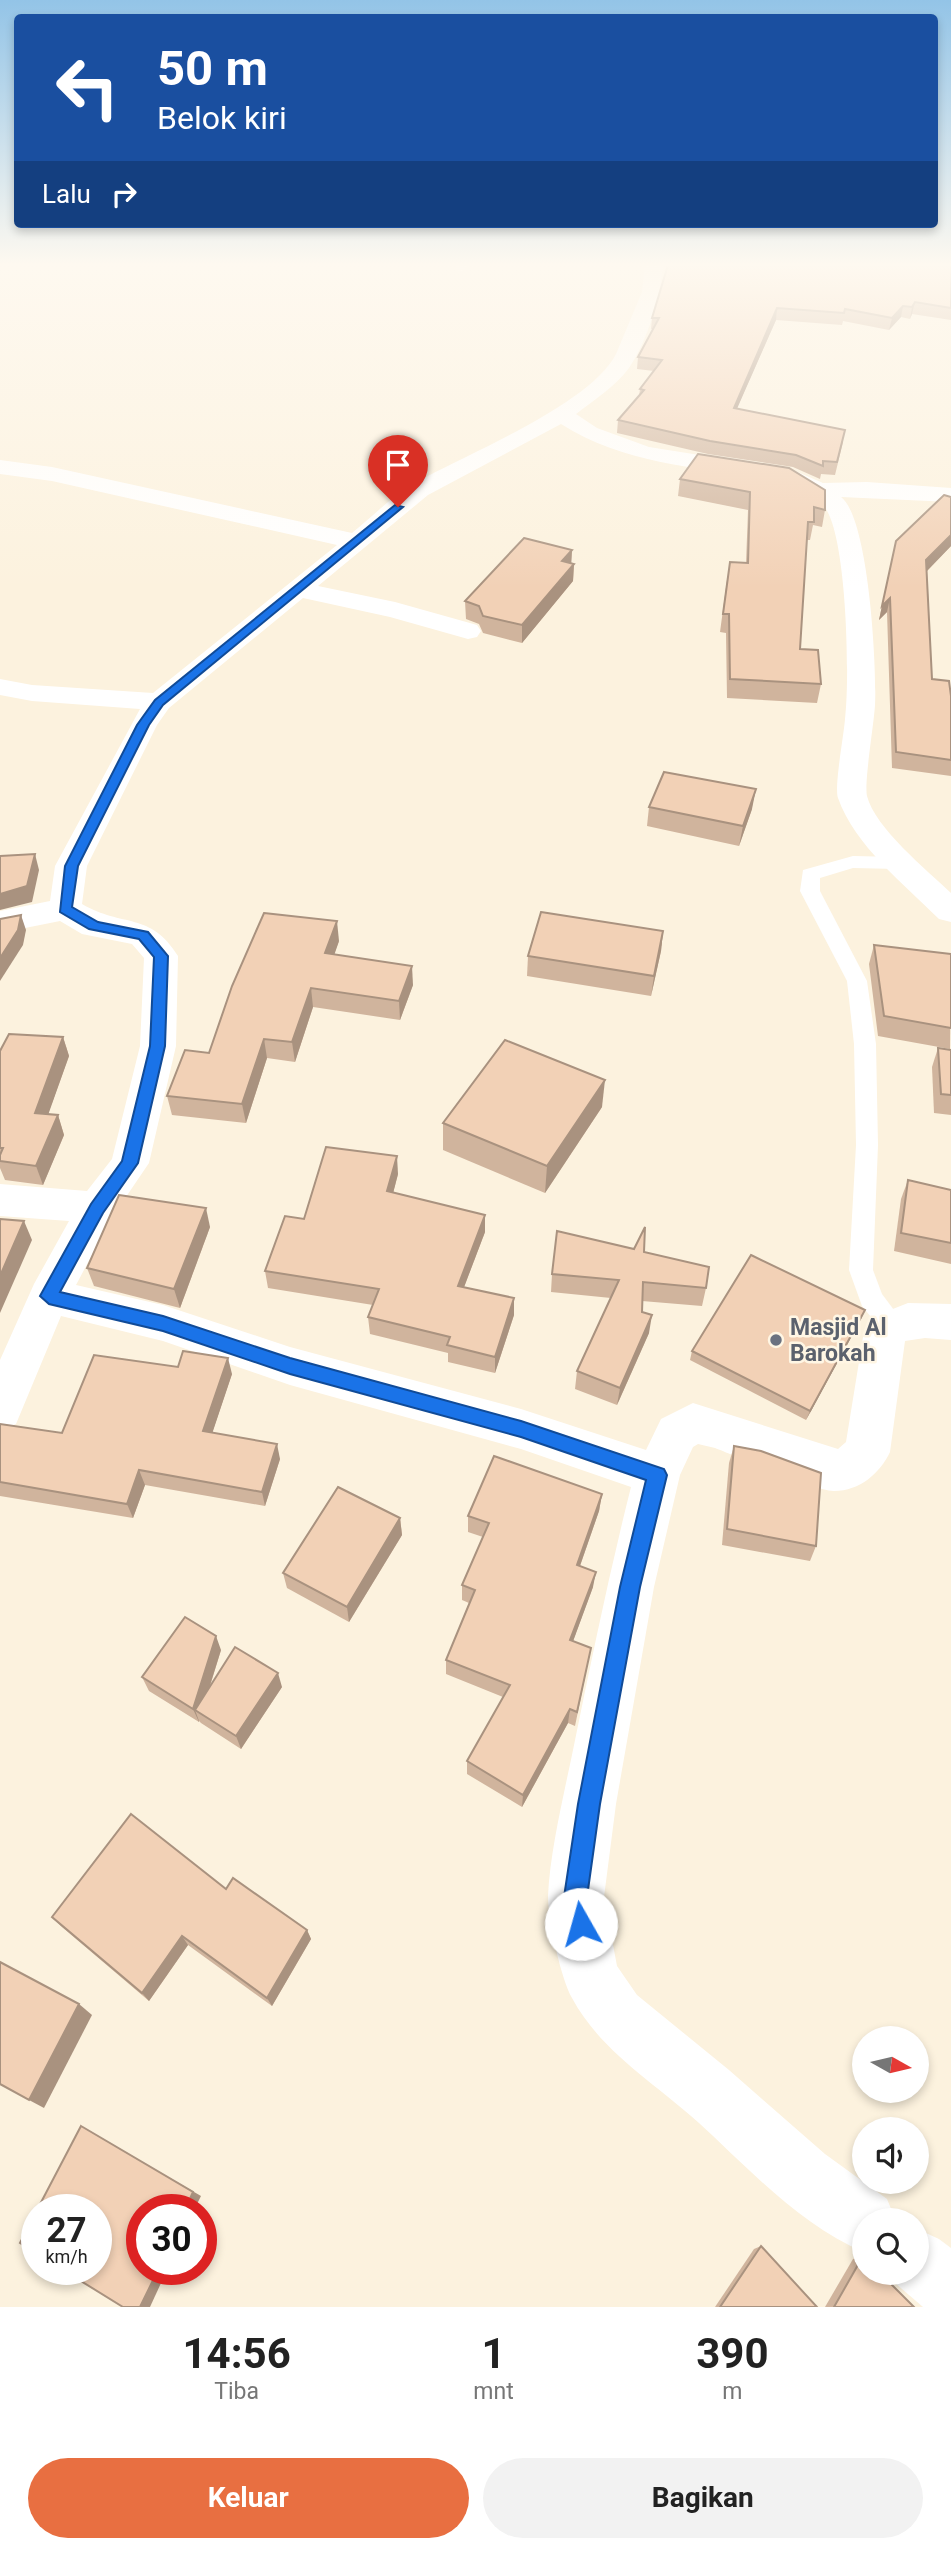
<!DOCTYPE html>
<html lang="id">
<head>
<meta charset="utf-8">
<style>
	:root { --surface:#fff; --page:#f2f2f2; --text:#222; --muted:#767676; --accent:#e86f41 }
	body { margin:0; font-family:Roboto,sans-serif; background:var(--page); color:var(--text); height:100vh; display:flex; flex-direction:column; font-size:26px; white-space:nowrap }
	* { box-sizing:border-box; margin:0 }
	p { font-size:23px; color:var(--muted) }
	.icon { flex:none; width:38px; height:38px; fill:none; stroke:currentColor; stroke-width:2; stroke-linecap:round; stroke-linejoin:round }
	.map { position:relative; height:2307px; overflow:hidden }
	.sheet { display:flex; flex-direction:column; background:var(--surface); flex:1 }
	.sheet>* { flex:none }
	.top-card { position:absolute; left:14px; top:14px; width:924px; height:214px; border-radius:7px; box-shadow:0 4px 10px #0003; background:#1a4fa0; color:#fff; overflow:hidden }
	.needle { width:46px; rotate:98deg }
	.controls { position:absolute; left:852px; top:2026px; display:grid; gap:14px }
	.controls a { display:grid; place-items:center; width:77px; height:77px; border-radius:50%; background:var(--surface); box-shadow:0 4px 10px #0003; font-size:35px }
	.speed { position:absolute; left:21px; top:2194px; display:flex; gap:14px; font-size:35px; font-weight:700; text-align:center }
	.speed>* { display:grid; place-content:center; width:91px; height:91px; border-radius:50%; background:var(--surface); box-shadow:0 4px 10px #0003; line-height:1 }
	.speed small { font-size:18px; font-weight:400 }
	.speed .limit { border:10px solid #d22; background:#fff; color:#111 }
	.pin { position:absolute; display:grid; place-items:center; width:60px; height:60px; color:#fff; margin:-72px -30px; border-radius:50% 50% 50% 0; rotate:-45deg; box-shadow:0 0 7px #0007 }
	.pin .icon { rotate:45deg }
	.me { position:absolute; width:77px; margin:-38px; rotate:353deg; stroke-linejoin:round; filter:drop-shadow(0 0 5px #0008) }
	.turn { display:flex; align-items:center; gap:24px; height:147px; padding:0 28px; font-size:32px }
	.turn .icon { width:91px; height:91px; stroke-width:2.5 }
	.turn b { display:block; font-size:49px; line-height:60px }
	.then { display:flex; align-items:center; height:66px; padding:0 28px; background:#0003; gap:14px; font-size:26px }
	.eta { display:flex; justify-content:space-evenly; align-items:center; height:119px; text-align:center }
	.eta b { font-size:42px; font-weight:700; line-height:49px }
	.action { display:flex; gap:14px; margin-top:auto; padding:14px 28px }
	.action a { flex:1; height:80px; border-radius:42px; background:var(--accent); color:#fff; font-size:28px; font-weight:700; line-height:80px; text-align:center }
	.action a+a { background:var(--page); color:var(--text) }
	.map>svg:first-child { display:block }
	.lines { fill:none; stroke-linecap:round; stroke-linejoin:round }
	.lane { fill:#fff; fill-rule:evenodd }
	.street { fill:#fff; fill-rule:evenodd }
	.wall { fill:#d0b49d }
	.shaded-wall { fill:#a9927f }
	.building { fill:#f2d1b6; stroke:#a9927f; stroke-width:2 }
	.route { fill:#1a73e8; stroke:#114b97; stroke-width:2 }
	.worship-dot { fill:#6b7280; stroke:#fff6e4; stroke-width:2.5 }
	.labels { text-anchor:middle; stroke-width:5; stroke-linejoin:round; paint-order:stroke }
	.worship-label { font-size:23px; font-weight:bold; fill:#5b616d; stroke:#fff6e4; text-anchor:start }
</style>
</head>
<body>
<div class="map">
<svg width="951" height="2307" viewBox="0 0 951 2307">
	<rect width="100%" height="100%" fill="#fcf2de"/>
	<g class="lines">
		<!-- lane -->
		<g class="lane">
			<path d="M458 265H469L461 272 456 269Z"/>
			<path d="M853 856 898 857 907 863 898 869 853 868 820 878V891L867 981 876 1044 878 1145 873 1270 882 1294 906 1326 902 1333 893 1337 884 1333 862 1306 849 1270 856 1145 854 1044 847 981 800 891 803 870Z"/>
		</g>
		<!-- street -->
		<g class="street">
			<path d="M645 265H663C660 298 648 340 629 368 616 386 594 400 576 414L597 428 649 447 793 470 823 483 867 482 951 488V502L841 497C869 518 877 668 875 705 874 724 864 782 867 796 875 828 927 870 951 893V922L939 919C904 884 855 846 838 798 834 787 844 734 845 719 850 677 847 542 826 509 819 497 799 488 787 483 709 467 630 468 561 424L428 495 318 586 395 602 477 625 481 631 477 637 468 639 390 617 303 598 169 708 157 725 87 866 82 904C123 928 150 911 178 956L176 1046 149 1163 111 1219 76 1285 163 1305 290 1347 521 1409 646 1450 661 1419 693 1403 838 1449 846 1442 864 1331 870 1318 908 1303 951 1304V1340L925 1338 905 1341 890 1452C880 1473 860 1491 834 1491 819 1492 736 1456 715 1448L698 1444 693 1447 680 1475 654 1587 616 1804 604 1897 617 1966 637 1995 729 2070 825 2154 887 2199 896 2221H864V2252C801 2226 749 2169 699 2123 655 2083 601 2052 572 1998 561 1979 548 1919 548 1896 550 1851 564 1794 573 1750 591 1662 609 1574 631 1487L521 1449 290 1385 163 1341 61 1316 16 1424 0 1430V1360L34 1284 69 1221 0 1216V1184L87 1191 112 1159 140 1046 144 958 132 944 82 934 60 921 0 933V911L50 901 55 866 140 709 32 701 0 695V679L32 685 153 693 337 545 52 481 0 474V460L52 467 352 533C372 517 392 496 415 483 466 454 590 405 616 354L642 292Z"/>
			<path d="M917 2229 939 2239 951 2248V2307H923L895 2283 890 2273H917Z"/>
		</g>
	</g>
	<!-- wall -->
	<g class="wall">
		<path d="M951 265V320L912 314 910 319 901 317 889 330 843 321 842 325 776 320 737 408 843 442 835 475 821 474 820 479 793 467 708 454 617 433 618 420 639 396 640 389 654 371 637 369 638 357 653 329H651L652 318Z"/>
		<path d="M698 454 825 510 822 527 813 525 810 540H807L800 649 821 684 817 703 727 698 726 633 720 632 727 580 746 563 748 510 678 496 680 479Z"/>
		<path d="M951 497V546L927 571 932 679 951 696V776L892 768 887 612 879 620 896 541Z"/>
		<path d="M572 550 571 563 574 564 573 581 522 643 483 633 479 624 466 619 465 601Z"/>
		<path d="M649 807 752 809 739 846 647 826Z"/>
		<path d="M663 931 661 951 651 996 527 976 528 956Z"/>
		<path d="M339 941 334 954 413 985 400 1020 313 1007 295 1062 267 1058 246 1123 172 1115 167 1096Z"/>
		<path d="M874 945 951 954 950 1049 878 1036 869 964Z"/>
		<path d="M63 1037 69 1056 48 1114 58 1115 64 1135 43 1185 5 1180 0 1168V1051Z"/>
		<path d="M938 1048 951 1050V1115L934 1113 932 1067Z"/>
		<path d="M602 1107 545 1193 443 1150V1123Z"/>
		<path d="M398 1174 393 1193 485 1215V1232L464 1287 514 1298V1315L495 1373 448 1362V1353L370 1334 368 1317 373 1305 268 1288 265 1271 304 1219Z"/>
		<path d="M908 1180 951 1190V1264L894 1251 901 1199Z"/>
		<path d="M210 1227 180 1308 94 1286 87 1268Z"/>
		<path d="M644 1252 706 1288 702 1306 642 1301V1312L649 1333 617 1405 575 1389 577 1371 611 1298 551 1292 552 1274Z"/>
		<path d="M865 1310 861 1319 806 1420 690 1360 692 1351Z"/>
		<path d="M178 1367 232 1374 212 1433 280 1459 265 1506 145 1485 133 1518 0 1496V1424L62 1433Z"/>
		<path d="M734 1446 816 1546 810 1561 722 1545 729 1463Z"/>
		<path d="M602 1494 599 1511 580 1566 593 1587 573 1641 591 1648 575 1726 568 1723 522 1807 467 1774V1761L503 1697 446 1674V1660L469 1603 462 1600V1585L483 1537 468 1532V1516Z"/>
		<path d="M400 1518 402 1535 349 1622 287 1588 283 1573Z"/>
		<path d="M221 1650 210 1686 282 1687 241 1749 201 1723 199 1721V1722L149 1691 142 1677Z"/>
		<path d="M226 1889 307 1930 311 1939 272 2006 188 1945 149 2001 62 1927 52 1917Z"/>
		<path d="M761 2246 817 2307H715L754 2249Z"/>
		<path d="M863 2256 914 2307H825L853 2259Z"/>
	</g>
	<!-- shaded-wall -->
	<g class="shaded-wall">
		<path d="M915 302 912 314 910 319 912 307Z"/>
		<path d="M903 306 901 317 889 330 892 318Z"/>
		<path d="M777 308 776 320 732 420 734 408Z"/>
		<path d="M951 535V546L923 575 926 560Z"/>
		<path d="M572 550 571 568 574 564 573 581 522 643V625L562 561Z"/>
		<path d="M890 598 887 612 879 620 882 606Z"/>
		<path d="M756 789 752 809 739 846 743 826Z"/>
		<path d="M35 854 39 870 32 902 0 910V894Z"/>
		<path d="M21 915 26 930 23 945 0 981V958Z"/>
		<path d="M337 921 339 941 328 973 325 953Z"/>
		<path d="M663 931 661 951 651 996 654 976Z"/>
		<path d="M412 966 413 985 400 1020 399 1001Z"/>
		<path d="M311 988 313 1007 295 1062 292 1042Z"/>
		<path d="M63 1037 69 1056 42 1132 35 1113Z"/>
		<path d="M264 1039 267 1058 246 1123 242 1104Z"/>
		<path d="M605 1080 602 1107 545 1193 547 1166Z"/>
		<path d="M58 1115 64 1135 43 1185 36 1166Z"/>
		<path d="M397 1156 398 1174 389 1209 387 1191Z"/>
		<path d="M206 1208 210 1227 180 1308 174 1289Z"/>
		<path d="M485 1215V1232L458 1303V1286Z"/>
		<path d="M24 1221 32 1240 0 1313V1276Z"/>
		<path d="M514 1298V1315L495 1373V1357Z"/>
		<path d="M865 1310 861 1319 806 1420 810 1411Z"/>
		<path d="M652 1315 649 1333 617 1405 620 1388Z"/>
		<path d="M228 1358 232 1374 208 1446 203 1431Z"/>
		<path d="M277 1444 280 1459 265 1506 262 1492Z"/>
		<path d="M139 1470 145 1485 133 1518 127 1504Z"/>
		<path d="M602 1494 599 1511 575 1580 577 1565Z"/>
		<path d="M400 1518 402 1535 349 1622 347 1607Z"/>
		<path d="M596 1572 593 1587 568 1655 570 1640Z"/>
		<path d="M216 1636 221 1650 201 1714 195 1710 199 1721V1722L193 1709Z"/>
		<path d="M278 1673 282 1687 241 1749 236 1736Z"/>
		<path d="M570 1709 568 1723 522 1807 523 1795Z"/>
		<path d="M307 1930 311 1939 272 2006 267 1998Z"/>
		<path d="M182 1936 188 1945 149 2001 142 1993Z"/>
		<path d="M79 2004 92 2015 44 2108 29 2100Z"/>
		<path d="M90 2132 201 2196 194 2210H185Z"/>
		<path d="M158 2270H167L150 2307H140Z"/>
	</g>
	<!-- building -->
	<g class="building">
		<path d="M668 265H951V308L915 302 912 307 903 306 892 318 845 309 844 313 777 308 734 408 845 430 837 462 823 461V466L796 455 710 441 618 420 644 390 640 389 662 360 638 357 659 318H652Z"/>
		<path d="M698 454 789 468 825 490V510L814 507V522H808L800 649 818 650 821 684 730 679 729 614H723L730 562 748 563 750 492 680 479Z"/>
		<path d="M944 495 951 497V535L926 560 932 679 949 681 951 696V760L896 752 890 598 882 606 896 541Z"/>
		<path d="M524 538 572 550 562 561 574 564 522 625 483 616 479 606 465 601Z"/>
		<path d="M664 772 756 789 743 826 649 807Z"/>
		<path d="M35 854 27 886 0 894V856Z"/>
		<path d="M541 912 663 931 654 976 528 956Z"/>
		<path d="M264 913 337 921 325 953 412 966 399 1001 311 988 292 1042 264 1039 242 1104 167 1096 185 1050 209 1053 232 986Z"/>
		<path d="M21 915 18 930 0 958V919Z"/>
		<path d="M874 945 951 954V1028L884 1016Z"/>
		<path d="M9 1034 63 1037 35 1113 58 1115 36 1166 0 1161V1155L3 1148H0V1051Z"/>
		<path d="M505 1040 605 1080 547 1166 443 1123Z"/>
		<path d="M938 1048 951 1050V1095L941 1094Z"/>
		<path d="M326 1147 397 1156 387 1191 485 1215 458 1286 514 1298 495 1357 447 1345 450 1337 368 1317 379 1289 265 1271 285 1216 304 1219Z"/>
		<path d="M908 1180 951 1190V1243L901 1233Z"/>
		<path d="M119 1195 206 1208 174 1289 87 1268Z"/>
		<path d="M0 1219 24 1221 0 1276Z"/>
		<path d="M645 1227 644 1252 709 1267 706 1288 643 1282 642 1312 652 1315 620 1388 577 1371 619 1280 552 1274 557 1231 634 1249Z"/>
		<path d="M751 1255 865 1310 810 1411 692 1351Z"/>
		<path d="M183 1351 228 1358 203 1431 277 1444 262 1492 139 1470 127 1504 0 1482V1424L62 1433 94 1355 178 1367Z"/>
		<path d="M734 1446 761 1451 821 1473 816 1546 727 1529Z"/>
		<path d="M494 1456 602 1494 577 1565 596 1572 570 1640 591 1648 577 1712 570 1709 523 1795 467 1761 510 1685 446 1660 475 1590 462 1585 489 1523 468 1516Z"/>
		<path d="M338 1487 400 1518 347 1607 283 1573Z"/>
		<path d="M185 1617 216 1636 193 1709 142 1677Z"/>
		<path d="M235 1647 278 1673 236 1736 195 1710Z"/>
		<path d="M131 1814 226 1889 233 1878 307 1930 267 1998 182 1936 142 1993 52 1917Z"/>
		<path d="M0 1962 79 2004 29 2100 0 2084Z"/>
		<path d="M81 2126 193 2192 185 2210H142V2270H158L140 2307H123L63 2270H96V2210H37Z"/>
		<path d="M37 2211V2254L20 2243Z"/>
		<path d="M761 2246 817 2307H720Z"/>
		<path d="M863 2256 864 2257V2273H880L914 2307H834Z"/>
	</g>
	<!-- sky -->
	<linearGradient id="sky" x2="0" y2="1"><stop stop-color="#93c4e7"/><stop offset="0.45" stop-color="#fef9f0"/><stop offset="1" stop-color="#fef9f0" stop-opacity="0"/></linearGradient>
	<rect width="951" height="588" fill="url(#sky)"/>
	<!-- route -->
	<path class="route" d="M395 505 403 507 163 705 149 725 78 866 72 907 98 922 148 932 168 956 165 1046 138 1163 103 1213 60 1292 163 1316 290 1358 521 1421 664 1469 667 1475 640 1587 600 1804 587 1897 592 1924 589 1932 581 1935 573 1932 564 1897 578 1804 620 1587 646 1480 521 1437 290 1374 163 1331 49 1304 40 1296 91 1204 122 1161 150 1046 154 957 139 939 89 929 60 912 65 866 137 725 155 700Z"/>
	<!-- markers -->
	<circle class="worship-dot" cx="776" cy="1340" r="7"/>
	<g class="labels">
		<!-- worship labels -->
		<g class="worship-label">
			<text x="790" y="1335">Masjid Al<tspan x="790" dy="26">Barokah</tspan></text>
		</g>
	</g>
</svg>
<div class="controls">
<a><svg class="needle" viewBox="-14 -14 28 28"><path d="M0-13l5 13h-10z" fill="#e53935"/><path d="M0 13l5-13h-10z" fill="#767676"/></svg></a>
<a><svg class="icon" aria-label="sound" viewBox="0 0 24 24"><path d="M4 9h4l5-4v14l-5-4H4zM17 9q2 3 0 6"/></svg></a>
<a><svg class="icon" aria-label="search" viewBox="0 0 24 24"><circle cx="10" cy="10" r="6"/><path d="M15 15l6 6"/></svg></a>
</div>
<div class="speed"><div>27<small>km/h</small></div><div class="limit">30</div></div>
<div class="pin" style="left:398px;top:507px;background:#d93025"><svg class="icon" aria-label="arrive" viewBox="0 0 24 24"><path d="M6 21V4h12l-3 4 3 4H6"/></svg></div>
<svg class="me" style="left:581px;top:1924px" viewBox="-20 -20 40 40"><circle r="19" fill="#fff"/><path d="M0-13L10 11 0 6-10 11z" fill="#1a73e8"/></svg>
<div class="top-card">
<div class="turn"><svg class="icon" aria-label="left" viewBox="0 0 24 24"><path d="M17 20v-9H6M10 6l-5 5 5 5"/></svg><div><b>50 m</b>Belok kiri</div></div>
<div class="then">Lalu<svg class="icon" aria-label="right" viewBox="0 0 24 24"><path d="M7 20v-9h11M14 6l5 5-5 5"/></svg></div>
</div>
</div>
<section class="sheet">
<div class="eta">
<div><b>14:56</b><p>Tiba</p></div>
<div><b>1</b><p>mnt</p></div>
<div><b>390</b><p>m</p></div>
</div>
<div class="action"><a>Keluar</a><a>Bagikan</a></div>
</section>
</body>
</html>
